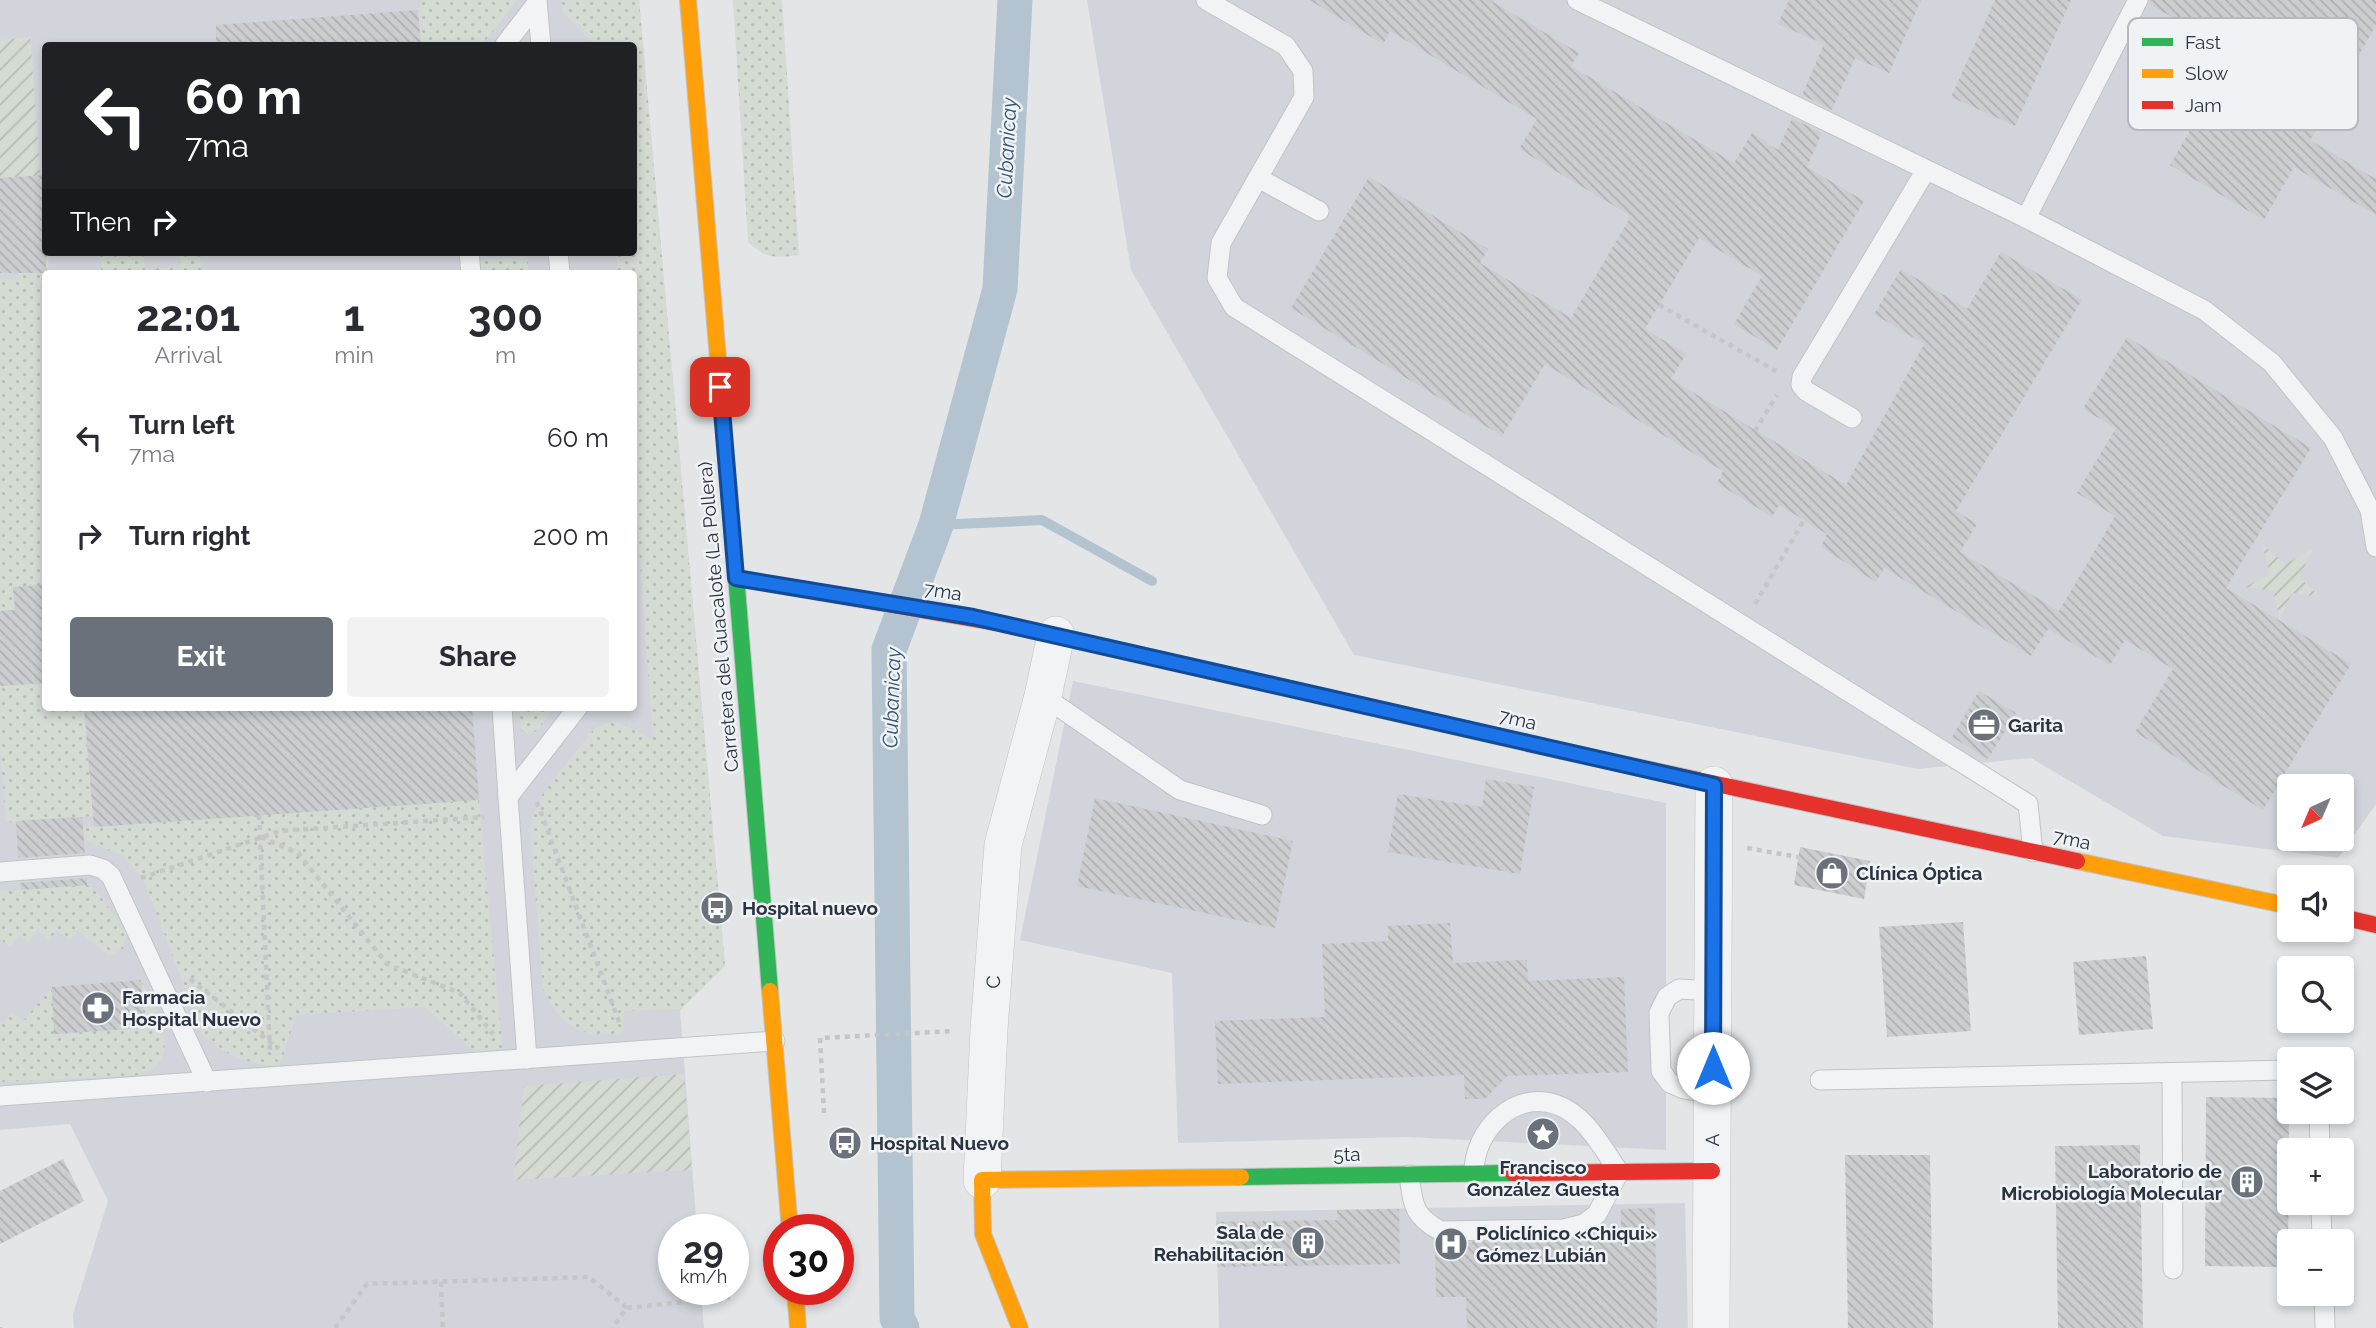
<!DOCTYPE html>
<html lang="en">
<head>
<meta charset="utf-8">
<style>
	:root { --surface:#fff; --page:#f2f2f3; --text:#2b2b33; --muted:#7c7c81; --accent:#6b717a }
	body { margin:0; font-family:Raleway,sans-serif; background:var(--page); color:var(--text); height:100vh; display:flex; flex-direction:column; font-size:26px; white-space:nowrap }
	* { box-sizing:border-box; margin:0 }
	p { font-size:23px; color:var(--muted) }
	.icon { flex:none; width:38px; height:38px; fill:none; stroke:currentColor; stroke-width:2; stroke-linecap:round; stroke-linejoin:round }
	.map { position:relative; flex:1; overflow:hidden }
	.details { position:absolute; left:42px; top:270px; width:595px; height:441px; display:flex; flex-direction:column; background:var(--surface); border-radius:7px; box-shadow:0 4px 10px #0003 }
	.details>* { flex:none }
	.top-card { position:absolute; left:42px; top:42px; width:595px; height:214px; border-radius:7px; box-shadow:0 4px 10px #0003; background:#202124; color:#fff; overflow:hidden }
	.needle { width:46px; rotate:224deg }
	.tools { position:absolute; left:2277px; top:774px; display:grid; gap:14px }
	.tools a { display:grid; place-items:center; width:77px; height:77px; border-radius:7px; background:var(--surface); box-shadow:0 4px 10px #0003; font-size:35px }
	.speed { position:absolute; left:658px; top:1214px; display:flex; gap:14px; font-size:35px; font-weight:700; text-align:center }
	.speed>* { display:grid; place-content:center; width:91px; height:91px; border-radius:50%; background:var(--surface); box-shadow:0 4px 10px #0003; line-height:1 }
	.speed small { font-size:18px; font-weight:400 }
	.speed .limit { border:10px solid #d22; background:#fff; color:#111 }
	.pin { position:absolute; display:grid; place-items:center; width:60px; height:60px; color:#fff; margin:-30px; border-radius:14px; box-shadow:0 4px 10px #0006 }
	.me { position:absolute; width:77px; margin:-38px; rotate:0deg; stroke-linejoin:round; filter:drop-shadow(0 0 5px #0008) }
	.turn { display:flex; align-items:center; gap:24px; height:147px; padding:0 28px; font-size:32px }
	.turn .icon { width:91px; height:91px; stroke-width:2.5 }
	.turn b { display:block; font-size:49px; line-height:60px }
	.then { display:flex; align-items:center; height:66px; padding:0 28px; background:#0003; gap:14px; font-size:26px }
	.eta { display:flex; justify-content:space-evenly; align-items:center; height:119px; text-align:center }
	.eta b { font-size:42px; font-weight:700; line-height:49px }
	.primary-button { display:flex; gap:14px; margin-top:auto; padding:14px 28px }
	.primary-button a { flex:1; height:80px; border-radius:7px; background:var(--accent); color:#fff; font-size:28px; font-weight:700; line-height:80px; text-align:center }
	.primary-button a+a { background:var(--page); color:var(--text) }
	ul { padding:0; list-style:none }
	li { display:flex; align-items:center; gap:21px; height:98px; padding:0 28px }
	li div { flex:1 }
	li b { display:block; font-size:26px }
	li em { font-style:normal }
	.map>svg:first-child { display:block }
	.built { fill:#d1d4da; fill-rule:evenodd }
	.grass { fill:url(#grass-dots) }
	.garden { fill:url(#garden-furrows) }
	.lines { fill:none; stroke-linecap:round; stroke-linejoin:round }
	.stream { stroke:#b3c3d0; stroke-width:10 }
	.canal { stroke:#b3c3d0; stroke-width:35 }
	.building { fill:url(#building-back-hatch) }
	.lane-casing { stroke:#c1c3c5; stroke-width:21 }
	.street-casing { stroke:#c1c3c5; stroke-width:38 }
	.fast-casing { stroke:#c1c3c5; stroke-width:18 }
	.slow-casing { stroke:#c1c3c5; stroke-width:18 }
	.jam-casing { stroke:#c1c3c5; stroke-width:18 }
	.path { stroke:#c4c6c8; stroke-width:4.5; stroke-dasharray:5 5; stroke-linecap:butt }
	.lane { stroke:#f1f3f4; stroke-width:19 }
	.street { stroke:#f1f3f4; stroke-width:37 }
	.fast { stroke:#30b455; stroke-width:16 }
	.slow { stroke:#ff9f0a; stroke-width:16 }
	.jam { stroke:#e5322d; stroke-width:16 }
	.route-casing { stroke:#114b97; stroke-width:18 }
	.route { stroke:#1a73e8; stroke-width:12 }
	.labels { text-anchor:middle; stroke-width:5; stroke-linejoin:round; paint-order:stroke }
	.street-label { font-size:19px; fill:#2a333f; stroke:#f0f3f6 }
	.poi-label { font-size:19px; font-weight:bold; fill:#2a333f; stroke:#f0f3f6; text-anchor:start }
	.water-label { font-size:21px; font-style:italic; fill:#375470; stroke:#f0f3f6 }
	.key { fill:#f0f3f6; stroke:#b5b9bf; stroke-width:2 }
	.key-label { font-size:19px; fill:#2a333f }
</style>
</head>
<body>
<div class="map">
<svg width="2376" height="1328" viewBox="0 0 2376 1328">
	<defs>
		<pattern id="grass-dots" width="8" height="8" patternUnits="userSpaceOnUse" patternTransform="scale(1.75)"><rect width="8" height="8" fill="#d4dbd3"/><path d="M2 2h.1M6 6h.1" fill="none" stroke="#b6bcb6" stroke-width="1.8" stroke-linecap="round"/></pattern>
		<pattern id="garden-furrows" width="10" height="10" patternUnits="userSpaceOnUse" patternTransform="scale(1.75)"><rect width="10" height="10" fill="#d4dbd3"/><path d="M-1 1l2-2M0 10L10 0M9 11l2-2" fill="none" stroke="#b6bcb6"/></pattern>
		<pattern id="building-back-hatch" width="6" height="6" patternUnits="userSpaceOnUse" patternTransform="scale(1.75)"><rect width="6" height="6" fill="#cbcdcf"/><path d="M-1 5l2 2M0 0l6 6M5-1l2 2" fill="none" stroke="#aeb0b3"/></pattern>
	</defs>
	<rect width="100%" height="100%" fill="#e3e5e7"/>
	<!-- built -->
	<g class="built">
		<path d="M0 0H639L725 966 680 1010 697 1230H674V1290H701L704 1328H74L73 1314 108 1201 70 1124 0 1130ZM46 46H634V252H46ZM46 273H634V707H46Z"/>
		<path d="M1087 0H2376V804L2338 858 2163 836 2031 758 1918 769 1354 655 1131 270ZM2289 786H2342V838H2289Z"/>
		<path d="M1073 681 1666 803V1150L1407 1137 1178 1143 1172 973 1020 940Z"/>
		<path d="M1685 1203 1688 1328H1219L1216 1212Z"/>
	</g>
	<!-- grass -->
	<g class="grass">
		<path d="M422 0H517L482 45 421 46 418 10Z"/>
		<path d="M561 0H639L725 966 680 1009 624 1011 623 1034C579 1037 563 1029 543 989L530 829 534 813 543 793 594 729 611 722 628 726 653 740 634 478V273H618L616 252H634V46L596 45 563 13Z"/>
		<path d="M733 0H782L799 255C775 258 766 259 748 242Z"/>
		<path d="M14 243 47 252 48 273H46L45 609 43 585 13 587 15 610 0 611V280L18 279Z"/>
		<path d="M100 252H143L145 269 180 266 179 252H200L201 273H102Z"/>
		<path d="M528 257V273H480L479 260Z"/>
		<path d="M19 652 22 685 45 683 46 707H84L93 816 6 822 0 749V654Z"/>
		<path d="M519 707H554L539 729 529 735 521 730Z"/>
		<path d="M479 800 503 1054 480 1056 425 1007 296 1015 282 1059 276 1069C241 1058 231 1060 202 1034L146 885 124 856 84 840 83 827Z"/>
		<path d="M87 885 97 892 127 933 124 948 109 956 78 931 70 940 57 930 49 940 38 930 28 942 19 935 10 947 0 939V891Z"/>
		<path d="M141 980C154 1010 187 1057 141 1075L0 1082V1021L2 1023 12 1012 23 1021 52 987 54 1034 143 1028Z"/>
	</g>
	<!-- garden -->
	<g class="garden">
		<path d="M30 37 43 210 0 178V40Z"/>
		<path d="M2262 544 2285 564 2313 549 2299 577 2321 597 2292 593 2280 619 2273 591 2245 587 2270 574Z"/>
		<path d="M684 1074 692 1170 513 1180 524 1086Z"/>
	</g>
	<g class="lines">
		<!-- stream -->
		<path class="stream" d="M936 525 1042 520 1152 581"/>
		<!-- canal -->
		<path class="canal" d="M902 1328 897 1318 889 650 936 525 1000 289 1015 0"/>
	</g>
	<!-- building -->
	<g class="building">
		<path d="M1309 0H1490L1579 53 1571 66 1734 163 1752 133 1778 150 1792 118 1822 133 1807 167 1864 201 1777 350 1734 324 1762 276 1699 238 1645 329 1686 354 1671 379 1846 485 1924 344 1874 314 1901 269 1967 309 2001 252 2082 300 1956 511 1977 524 1960 552 2059 611 2115 516 2077 493 2116 428 2083 409 2127 337 2311 448 2226 588 2351 664 2263 810 2135 732 2173 669 2125 640 2110 665 2048 629 2031 656 1884 568 1876 582 1821 547 1827 534 1779 505 1772 517 1717 483 1723 471 1545 364 1502 436 1291 308 1369 177 1488 249 1480 263 1571 318 1631 216 1519 149 1537 119 1390 31 1383 44Z"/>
		<path d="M1789 0H1921L1889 73 1855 58 1832 110 1802 95 1824 44 1778 24Z"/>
		<path d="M1995 0H2071L2015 126 1951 97Z"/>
		<path d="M2150 0H2376V25L2310 140 2376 179V215L2294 167 2264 220 2170 165 2235 53 2149 4Z"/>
		<path d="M418 10 421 46H216V25Z"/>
		<path d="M46 175V273H0V178Z"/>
		<path d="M43 585 46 611V683L0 686V611L15 610 13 587Z"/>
		<path d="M1979 691 2016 713 1988 759 1952 737Z"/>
		<path d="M84 707H472L479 800 94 827Z"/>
		<path d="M1486 779 1534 787 1520 874 1388 852 1398 794 1482 807Z"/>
		<path d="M1095 798 1293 841 1275 928 1077 886Z"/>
		<path d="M82 817 85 853 18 858 16 821Z"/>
		<path d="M1800 847 1870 861 1864 899 1794 885Z"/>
		<path d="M87 878V885L21 890 20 883Z"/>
		<path d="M1963 922 1971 1031 1887 1037 1879 927Z"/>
		<path d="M1450 923 1453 963 1527 960 1528 981 1624 977 1628 1072 1507 1076 1485 1099H1465L1464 1075 1218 1084 1215 1021 1325 1017 1322 944 1388 941V926Z"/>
		<path d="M2146 956 2153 1029 2079 1035 2073 962Z"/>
		<path d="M141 980 144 1028 54 1034 52 987Z"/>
		<path d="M2206 1097 2289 1098 2288 1267 2205 1266Z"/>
		<path d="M2140 1145 2143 1328H2058L2055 1146Z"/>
		<path d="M1845 1155H1930L1933 1328H1848Z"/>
		<path d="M63 1159 84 1201 0 1244V1191Z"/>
		<path d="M1655 1208 1657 1328H1467L1466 1297H1436L1435 1242 1564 1241 1585 1236H1621V1209Z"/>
		<path d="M1399 1209 1400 1264 1217 1267 1216 1222 1338 1220 1337 1210Z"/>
	</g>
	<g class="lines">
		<defs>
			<g id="lane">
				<path d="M537 0 541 46"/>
				<path d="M1206 0 1286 46 1303 71 1304 97 1221 243 1217 278 1234 307 2028 804 2033 852"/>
				<path d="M1577 0 2026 218 2204 310 2272 363 2333 438 2370 510 2376 547"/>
				<path d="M504 46 537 3"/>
				<path d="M1258 178 1319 211"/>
				<path d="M2026 218 2138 0"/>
				<path d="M469 252 471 273"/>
				<path d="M558 252 560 273"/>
				<path d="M1852 418 1806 391 1801 385 1802 377 1926 170"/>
				<path d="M1043 696 1180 790 1262 815"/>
				<path d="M502 707 508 797"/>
				<path d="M0 872 90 865 103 869 111 876 207 1082"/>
				<path d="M527 1059 508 797 578 707"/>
				<path d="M2172 1073 2173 1269"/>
				<path d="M1820 1080 2289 1070"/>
				<path d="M1713 1094 1684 1089 1670 1083 1661 1071 1659 1013 1667 997 1679 989 1714 991"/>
				<path d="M0 1096 775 1041"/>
				<path d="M2319 1111 2320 1150"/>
				<path d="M1409 1175C1413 1204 1413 1217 1441 1231L1564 1229 1584 1224 1597 1214 1619 1172C1603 1149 1586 1115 1557 1105 1514 1089 1474 1131 1474 1172"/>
				<path d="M2321 1202 2322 1241"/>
				<path d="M2324 1293 2325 1328"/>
			</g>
			<g id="street">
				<path d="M982 1180 989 1029 1003 845 1043 696 1056 635"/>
				<path d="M1711 1328 1714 785"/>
			</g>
			<g id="fast">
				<path d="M729 490 770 991"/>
				<path d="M1241 1177 1513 1173"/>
			</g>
			<g id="slow">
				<path d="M688 0 729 490"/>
				<path d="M1004 624 1562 751"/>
				<path d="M2077 861 2289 906"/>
				<path d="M770 991 790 1230"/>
				<path d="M795 1290 798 1328"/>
				<path d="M1020 1328 983 1234 982 1180 1241 1177"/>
			</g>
			<g id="jam">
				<path d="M736 578 1004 624"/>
				<path d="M1562 751 2077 861"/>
				<path d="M2342 917 2376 925"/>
				<path d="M1513 1173 1712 1171"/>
			</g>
		</defs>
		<!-- lane casing -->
		<use href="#lane" class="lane-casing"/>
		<!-- street casing -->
		<use href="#street" class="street-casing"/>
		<!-- fast casing -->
		<use href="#fast" class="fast-casing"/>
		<!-- slow casing -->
		<use href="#slow" class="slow-casing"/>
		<!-- jam casing -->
		<use href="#jam" class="jam-casing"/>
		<!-- path -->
		<g class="path">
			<path d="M1659 305 1776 371"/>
			<path d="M1755 431 1777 395"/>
			<path d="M1755 604 1804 520"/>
			<path d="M537 802 621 1027"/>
			<path d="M259 815 270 1051"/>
			<path d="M261 837 298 853 387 964 460 993 493 1034"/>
			<path d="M1747 848 1798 857"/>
			<path d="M141 878 280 831 484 817"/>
			<path d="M190 979 279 1049"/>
			<path d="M824 1113 820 1038 953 1031"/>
			<path d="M441 1282 443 1328"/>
			<path d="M627 1308 730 1297"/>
			<path d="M0 1327V1328"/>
			<path d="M335 1328 367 1284 589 1277 627 1308 612 1328"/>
		</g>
		<!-- lane -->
		<use href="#lane" class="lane"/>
		<!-- street -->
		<use href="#street" class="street"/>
		<!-- fast -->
		<use href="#fast" class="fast"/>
		<!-- slow -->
		<use href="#slow" class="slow"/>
		<!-- jam -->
		<use href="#jam" class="jam"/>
	</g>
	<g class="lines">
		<defs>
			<path id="route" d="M720 387 736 578 973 617 1714 785 1713 1068"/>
		</defs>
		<!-- route casing -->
		<use href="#route" class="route-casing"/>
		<!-- route -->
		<use href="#route" class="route"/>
	</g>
	<!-- icons -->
	<defs>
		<symbol id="office-disc" viewBox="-11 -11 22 22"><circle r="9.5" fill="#6b717a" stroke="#f0f3f6"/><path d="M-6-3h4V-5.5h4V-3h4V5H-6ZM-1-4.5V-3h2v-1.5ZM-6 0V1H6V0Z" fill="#fff"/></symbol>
		<symbol id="shop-disc" viewBox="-11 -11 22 22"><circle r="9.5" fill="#6b717a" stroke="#f0f3f6"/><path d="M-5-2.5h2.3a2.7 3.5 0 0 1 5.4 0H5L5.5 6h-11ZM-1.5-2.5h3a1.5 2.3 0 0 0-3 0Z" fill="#fff"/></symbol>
		<symbol id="bus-disc" viewBox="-11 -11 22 22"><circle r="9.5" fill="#6b717a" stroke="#f0f3f6"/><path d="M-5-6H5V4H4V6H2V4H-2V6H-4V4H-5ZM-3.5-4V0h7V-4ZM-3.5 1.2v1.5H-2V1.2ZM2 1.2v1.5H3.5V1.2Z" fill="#fff"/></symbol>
		<symbol id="pharmacy-disc" viewBox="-11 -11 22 22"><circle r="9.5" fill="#6b717a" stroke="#f0f3f6"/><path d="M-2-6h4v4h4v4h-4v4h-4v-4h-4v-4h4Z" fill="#fff"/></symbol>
		<symbol id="sight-disc" viewBox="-11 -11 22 22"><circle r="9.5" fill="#6b717a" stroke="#f0f3f6"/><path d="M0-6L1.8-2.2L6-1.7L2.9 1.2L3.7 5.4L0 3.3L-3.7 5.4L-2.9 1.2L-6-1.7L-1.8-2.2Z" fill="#fff"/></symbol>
		<symbol id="building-disc" viewBox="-11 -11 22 22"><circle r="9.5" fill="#6b717a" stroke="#f0f3f6"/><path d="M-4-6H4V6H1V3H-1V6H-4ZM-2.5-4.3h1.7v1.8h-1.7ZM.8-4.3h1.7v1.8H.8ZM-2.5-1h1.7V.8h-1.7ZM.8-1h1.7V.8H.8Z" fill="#fff"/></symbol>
		<symbol id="hospital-disc" viewBox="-11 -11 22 22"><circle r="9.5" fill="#6b717a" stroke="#f0f3f6"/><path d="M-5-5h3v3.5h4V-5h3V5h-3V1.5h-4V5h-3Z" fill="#fff"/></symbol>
	</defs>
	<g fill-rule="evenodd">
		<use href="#office-disc" x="1965" y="706" width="38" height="38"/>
		<use href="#shop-disc" x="1813" y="854" width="38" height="38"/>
		<use href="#bus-disc" x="698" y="889" width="38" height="38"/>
		<use href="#pharmacy-disc" x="79" y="989" width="38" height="38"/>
		<use href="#sight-disc" x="1524" y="1115" width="38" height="38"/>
		<use href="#bus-disc" x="826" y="1124" width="38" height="38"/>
		<use href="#building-disc" x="2228" y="1163" width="38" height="38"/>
		<use href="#building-disc" x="1289" y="1224" width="38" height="38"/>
		<use href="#hospital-disc" x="1432" y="1225" width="38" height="38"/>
	</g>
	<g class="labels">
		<!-- street labels -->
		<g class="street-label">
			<text transform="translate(943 591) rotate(9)" y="7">7ma</text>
			<text transform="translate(718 617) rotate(-95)" y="7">Carretera del Guacalote (La Pollera)</text>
			<text transform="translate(1518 719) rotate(13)" y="7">7ma</text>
			<text transform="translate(2072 839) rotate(12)" y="7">7ma</text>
			<text transform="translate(993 982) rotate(-86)" y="7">C</text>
			<text transform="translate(1712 1140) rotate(-89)" y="7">A</text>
			<text transform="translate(1347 1154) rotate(-1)" y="7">5ta</text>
		</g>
		<!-- poi labels -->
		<g class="poi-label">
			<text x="2008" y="732">Garita</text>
			<text x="1856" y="880">Clínica Óptica</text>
			<text x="742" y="915">Hospital nuevo</text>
			<text x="122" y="1004">Farmacia<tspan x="122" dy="22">Hospital Nuevo</tspan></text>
			<text x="870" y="1150">Hospital Nuevo</text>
			<text x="1543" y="1174" text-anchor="middle">Francisco<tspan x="1543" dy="22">González Guesta</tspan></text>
			<text x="2222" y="1178" text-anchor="end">Laboratorio de<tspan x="2222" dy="22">Microbiología Molecular</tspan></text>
			<text x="1284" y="1239" text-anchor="end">Sala de<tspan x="1284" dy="22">Rehabilitación</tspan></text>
			<text x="1476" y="1240">Policlínico «Chiqui»<tspan x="1476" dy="22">Gómez Lubián</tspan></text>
		</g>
		<!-- water labels -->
		<g class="water-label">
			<text transform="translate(1007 148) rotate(-87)" y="7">Cubanicay</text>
			<text transform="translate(892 698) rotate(-88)" y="7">Cubanicay</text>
		</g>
	</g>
	<!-- legend -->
	<rect x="2128" y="18" width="230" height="112" rx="10" class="key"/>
	<rect x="2142" y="38" width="31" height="8" fill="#30b455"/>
	<rect x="2142" y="69" width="31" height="9" fill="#ff9f0a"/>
	<rect x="2142" y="101" width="31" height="8" fill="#e5322d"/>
	<g class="key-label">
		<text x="2185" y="49">Fast</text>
		<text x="2185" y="80">Slow</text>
		<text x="2185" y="112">Jam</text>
	</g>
</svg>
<div class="tools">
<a><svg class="needle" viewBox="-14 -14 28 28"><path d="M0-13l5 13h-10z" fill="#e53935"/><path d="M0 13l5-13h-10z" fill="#7c7c81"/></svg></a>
<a><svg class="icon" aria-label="sound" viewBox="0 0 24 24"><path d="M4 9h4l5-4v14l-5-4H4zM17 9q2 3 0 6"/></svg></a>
<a><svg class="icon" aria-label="search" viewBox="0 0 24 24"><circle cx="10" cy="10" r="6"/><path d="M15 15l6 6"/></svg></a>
<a><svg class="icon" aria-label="layers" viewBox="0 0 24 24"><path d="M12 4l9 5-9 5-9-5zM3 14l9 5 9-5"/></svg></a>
<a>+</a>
<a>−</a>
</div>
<div class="speed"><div>29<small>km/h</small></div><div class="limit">30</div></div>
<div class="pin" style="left:720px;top:387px;background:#d93025"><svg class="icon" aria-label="arrive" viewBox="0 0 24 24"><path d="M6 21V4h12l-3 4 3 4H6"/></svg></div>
<svg class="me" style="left:1713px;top:1068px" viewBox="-20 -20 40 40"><circle r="19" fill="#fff"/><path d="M0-13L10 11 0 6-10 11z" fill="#1a73e8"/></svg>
<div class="top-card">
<div class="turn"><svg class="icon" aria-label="left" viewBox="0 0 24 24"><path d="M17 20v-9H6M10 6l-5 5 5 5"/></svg><div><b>60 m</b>7ma</div></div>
<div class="then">Then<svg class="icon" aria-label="right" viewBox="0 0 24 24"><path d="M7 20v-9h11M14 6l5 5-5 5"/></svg></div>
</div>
<section class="details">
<div class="eta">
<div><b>22:01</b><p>Arrival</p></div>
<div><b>1</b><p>min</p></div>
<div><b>300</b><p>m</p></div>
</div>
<ul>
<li><svg class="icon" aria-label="left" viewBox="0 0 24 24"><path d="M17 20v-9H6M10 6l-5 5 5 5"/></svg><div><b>Turn left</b><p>7ma</p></div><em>60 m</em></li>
<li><svg class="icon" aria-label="right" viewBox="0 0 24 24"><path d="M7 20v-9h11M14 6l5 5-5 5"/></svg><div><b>Turn right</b></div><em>200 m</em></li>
</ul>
<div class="primary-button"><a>Exit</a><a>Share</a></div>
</section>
</div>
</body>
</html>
